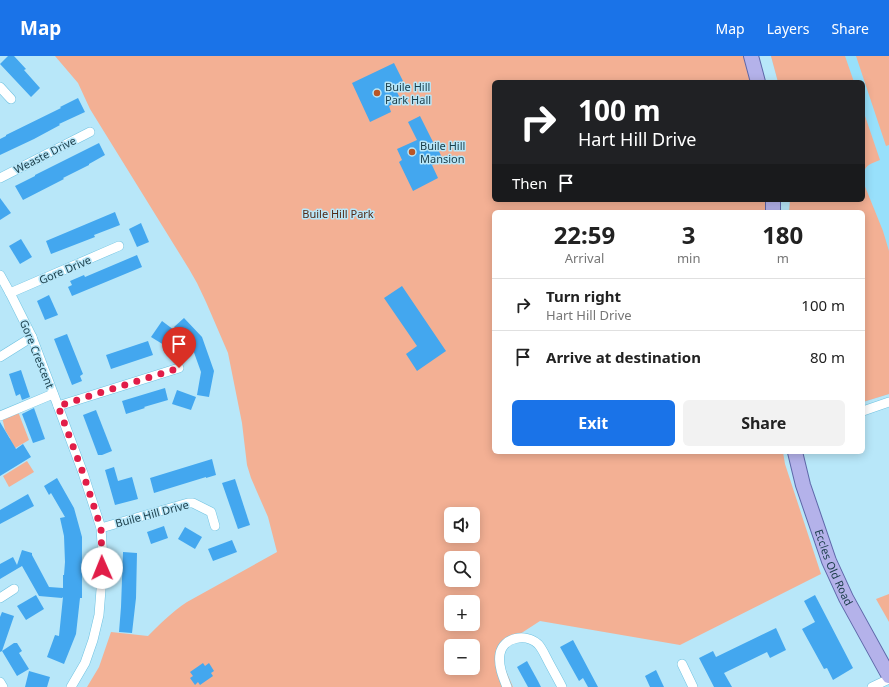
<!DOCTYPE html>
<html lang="en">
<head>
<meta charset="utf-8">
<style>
	:root { --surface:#fff; --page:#f2f2f2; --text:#222; --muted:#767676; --line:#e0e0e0; --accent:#1a73e8 }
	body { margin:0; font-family:"Noto Sans",sans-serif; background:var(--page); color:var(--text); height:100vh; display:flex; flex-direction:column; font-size:15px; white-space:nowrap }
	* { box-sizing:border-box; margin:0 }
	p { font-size:13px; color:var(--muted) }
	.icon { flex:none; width:22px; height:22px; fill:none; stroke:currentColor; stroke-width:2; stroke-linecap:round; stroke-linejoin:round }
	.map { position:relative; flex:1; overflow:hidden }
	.details { position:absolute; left:492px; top:154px; width:373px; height:244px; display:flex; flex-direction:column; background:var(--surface); border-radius:6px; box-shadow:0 2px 10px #0003 }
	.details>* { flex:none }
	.banner { position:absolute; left:492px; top:24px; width:373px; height:122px; border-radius:6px; box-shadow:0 2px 10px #0003; background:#202124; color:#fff; overflow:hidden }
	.buttons { position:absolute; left:444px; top:451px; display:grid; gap:8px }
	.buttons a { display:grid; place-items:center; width:36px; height:36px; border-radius:6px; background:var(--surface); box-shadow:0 2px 10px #0003; font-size:20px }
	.pin { position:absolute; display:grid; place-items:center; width:34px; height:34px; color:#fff; margin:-41px -17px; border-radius:50% 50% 50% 0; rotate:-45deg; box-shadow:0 0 4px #0007 }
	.pin .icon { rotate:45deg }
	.me { position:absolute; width:44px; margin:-22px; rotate:359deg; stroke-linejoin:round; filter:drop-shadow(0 0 3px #0008) }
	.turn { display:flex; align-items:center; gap:14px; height:84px; padding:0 20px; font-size:18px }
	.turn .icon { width:52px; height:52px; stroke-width:2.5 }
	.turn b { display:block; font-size:28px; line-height:34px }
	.then { display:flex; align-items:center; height:38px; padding:0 20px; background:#0003; gap:8px; font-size:15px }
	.eta { display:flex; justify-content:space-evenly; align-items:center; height:68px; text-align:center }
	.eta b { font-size:24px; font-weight:700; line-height:28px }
	.primary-button { display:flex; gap:8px; margin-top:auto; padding:8px 20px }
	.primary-button a { flex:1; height:46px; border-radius:6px; background:var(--accent); color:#fff; font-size:16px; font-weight:700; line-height:46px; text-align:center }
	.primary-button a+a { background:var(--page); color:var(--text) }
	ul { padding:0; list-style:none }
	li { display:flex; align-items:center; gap:12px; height:52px; padding:0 20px; border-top:1px solid var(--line) }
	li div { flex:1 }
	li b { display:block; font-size:15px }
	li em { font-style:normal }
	header { display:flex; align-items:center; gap:24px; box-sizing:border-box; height:56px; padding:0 20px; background:var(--accent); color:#fff }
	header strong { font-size:19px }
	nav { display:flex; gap:22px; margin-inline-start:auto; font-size:14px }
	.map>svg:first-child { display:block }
	.built { fill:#98e0fb }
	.green { fill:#f3b094; fill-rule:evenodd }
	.building { fill:#43a7ef }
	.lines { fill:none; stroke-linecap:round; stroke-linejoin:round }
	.minor-casing { stroke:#70c2e0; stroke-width:10 }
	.primary-casing { stroke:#5e67a9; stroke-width:16 }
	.minor { stroke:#fff; stroke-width:9 }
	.primary { stroke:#b4b2ea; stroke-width:14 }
	.route { stroke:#e11d48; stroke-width:7; stroke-dasharray:0 12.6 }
	.poi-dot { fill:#ba5524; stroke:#b8e7f9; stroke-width:1.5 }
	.labels { text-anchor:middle; stroke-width:3; stroke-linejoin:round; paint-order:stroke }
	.poi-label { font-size:11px; fill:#1a3d49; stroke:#b8e7f9; text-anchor:start }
	.street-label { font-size:11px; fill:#1a3d49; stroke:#b8e7f9 }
	.park-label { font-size:11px; fill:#532a17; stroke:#b8e7f9 }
</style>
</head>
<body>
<header>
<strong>Map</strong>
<nav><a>Map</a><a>Layers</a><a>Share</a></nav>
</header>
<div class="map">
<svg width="889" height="631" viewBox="0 0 889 631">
	<rect width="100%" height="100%" fill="#b8e7f9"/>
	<!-- built -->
	<path class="built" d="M771 0H889V338L863 346V156H789L790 144H863V26H778Z"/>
	<!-- green -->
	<g class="green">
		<path d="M55 0H745L751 26H494V144H765V156H494V396H783L785 408 821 518 680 589 540 565 497 593 513 631H87L99 611 111 576 148 580C160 568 172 556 187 546L277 496 268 461 251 422 247 409 242 367 228 297 206 246 197 227 189 213 90 53 78 27ZM451 458H473V480H451ZM451 502H473V524H451ZM451 546H473V568H451ZM451 590H473V612H451Z"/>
		<path d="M771 0H845L854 26H778Z"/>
		<path d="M856 0H889V89L886 90Z"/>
		<path d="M863 54 880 104C871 108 866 108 863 118Z"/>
		<path d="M863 120 864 128 883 175 889 195V338L863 346V156H789L790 144H863Z"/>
		<path d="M17 353 29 384 0 401V388L10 382 5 374 2 361Z"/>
		<path d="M27 405 34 416 9 431 3 420Z"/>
		<path d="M889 538V566L876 543Z"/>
	</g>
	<!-- building -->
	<g class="building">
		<path d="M8 0H14L26 13 24 14 40 32 31 41 0 8Z"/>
		<path d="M394 7 403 25 394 30 401 44 389 50 391 56 370 66 352 27Z"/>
		<path d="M78 42 85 56 59 68 60 69 34 83 0 99V83L6 80V79L61 52 60 51Z"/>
		<path d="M420 60 437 94 438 93 443 104 432 109 438 122 413 135 399 106 402 104 397 93 417 84 408 66Z"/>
		<path d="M99 87 105 99 89 108V109L63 122 64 123 23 144 15 130 35 120V119Z"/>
		<path d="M0 142 11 157 0 164Z"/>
		<path d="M115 156 120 169 94 179 95 181 51 198 46 185Z"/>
		<path d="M141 167 149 186 137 191 129 173Z"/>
		<path d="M21 183 32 201 20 208 9 190Z"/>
		<path d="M137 199 142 211 72 240 68 231 72 229 70 225 84 219 85 221Z"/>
		<path d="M402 230 446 295 417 315 406 298 417 290 384 242Z"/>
		<path d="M49 239 58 259 45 264 37 245Z"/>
		<path d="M184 262 202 281 214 315 209 341 197 339 201 316 192 291 174 271Z"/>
		<path d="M162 265 174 274 164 289 151 281Z"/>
		<path d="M67 278 83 318 80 320 82 325 72 329 54 283Z"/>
		<path d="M148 285 153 299 111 313 106 299Z"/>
		<path d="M21 314 30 341 22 344 20 338 16 340 9 318Z"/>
		<path d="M165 332 168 344 144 351 145 352 126 358 122 345Z"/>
		<path d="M177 334 196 341 191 354 172 348Z"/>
		<path d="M34 352 45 383 33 387 22 358Z"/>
		<path d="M96 354 112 395 102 399H98L83 359Z"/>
		<path d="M0 366 16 393 23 388 31 401 0 420Z"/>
		<path d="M212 403 216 419 206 422V421L154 437 150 422Z"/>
		<path d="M114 411 118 425 132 421 138 443 115 449 105 414Z"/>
		<path d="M57 422 74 452 82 481V542H80L76 578 64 608 47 601 55 579 59 580 63 541 62 542 39 540 22 510 0 523V508L13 501 17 509 22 494 32 497V499L49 531 63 532V519H64L65 506 64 480 60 462 65 461 51 437 49 439 44 430Z"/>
		<path d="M235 423 250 469 238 473 222 427Z"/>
		<path d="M28 438 34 450 0 468V454Z"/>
		<path d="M164 470 168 482 151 488 147 476Z"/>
		<path d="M185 471 202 481 195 493 178 483Z"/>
		<path d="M232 484 237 496 213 505 208 493Z"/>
		<path d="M123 496 137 497 136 542 132 577 119 576 121 551Z"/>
		<path d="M36 539 44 553 26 564 17 550Z"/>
		<path d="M815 539 853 612 833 624 827 612 824 613 802 573 815 566 804 545Z"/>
		<path d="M2 556 14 560 2 595 14 587H17L22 595 19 597 29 613 17 620 2 595 0 596V561Z"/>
		<path d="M776 572 786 594 770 602 767 596 724 617 732 631H714L699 602 713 595 716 601Z"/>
		<path d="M573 584 598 631H588L583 622 579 625 560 591Z"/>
		<path d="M527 605 538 625 541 631H528L517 611Z"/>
		<path d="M203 607 205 610 209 607 214 615 211 617 213 620 200 629 198 626 195 629 190 622 193 620 190 616Z"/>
		<path d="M656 614 664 631H650L645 620Z"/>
		<path d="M29 615 50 621 47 631H25Z"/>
	</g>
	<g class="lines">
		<defs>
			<g id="minor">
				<path d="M0 31 11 43"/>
				<path d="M0 122 90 76"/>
				<path d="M0 219 10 237 32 281 58 350 83 417 101 472 103 504 102 521 99 559 93 584 85 607 71 631"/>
				<path d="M10 237 119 190"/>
				<path d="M0 301 32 281"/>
				<path d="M58 350 179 312"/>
				<path d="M863 355 889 346"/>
				<path d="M0 360 53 338"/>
				<path d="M101 472 188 447H193L211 456 215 470"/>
				<path d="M0 542 14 533"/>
				<path d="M682 608 693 631"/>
				<path d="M0 626 3 631"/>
				<path d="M507 631C503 621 498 609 500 598 503 581 526 577 538 588 541 591 544 597 546 601 551 611 557 621 562 631"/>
				<path d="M872 631 889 623"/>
			</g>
			<g id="primary">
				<path d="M751 0 758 26"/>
				<path d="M773 156V144"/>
				<path id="s1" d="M795 396 803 429 829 505 846 542 889 620"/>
			</g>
		</defs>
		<!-- minor casing -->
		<use href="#minor" class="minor-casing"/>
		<!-- primary casing -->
		<use href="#primary" class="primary-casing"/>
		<!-- minor -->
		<use href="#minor" class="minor"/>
		<!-- primary -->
		<use href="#primary" class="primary"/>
	</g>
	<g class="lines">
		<!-- route -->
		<path class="route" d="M102 512 101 472 83 417 58 350 179 312"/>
	</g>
	<!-- markers -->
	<g class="poi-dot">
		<circle cx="377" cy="37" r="4"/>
		<circle cx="412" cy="96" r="4"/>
	</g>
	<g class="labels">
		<!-- poi labels -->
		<g class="poi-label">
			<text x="385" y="35">Buile Hill<tspan x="385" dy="13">Park Hall</tspan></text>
			<text x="420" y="94">Buile Hill<tspan x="420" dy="13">Mansion</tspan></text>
		</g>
		<!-- street labels -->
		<g class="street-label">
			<text transform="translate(45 99) rotate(-27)" y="4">Weaste Drive</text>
			<text transform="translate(65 214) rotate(-23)" y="4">Gore Drive</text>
			<text transform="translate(37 298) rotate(68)" y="4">Gore Crescent</text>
			<text transform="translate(152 458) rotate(-15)" y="4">Buile Hill Drive</text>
			<text dy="4" stroke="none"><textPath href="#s1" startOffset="122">Eccles Old Road</textPath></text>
		</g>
		<!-- park labels -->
		<g class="park-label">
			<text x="338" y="162">Buile Hill Park</text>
		</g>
	</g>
</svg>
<div class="buttons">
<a><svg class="icon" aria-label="sound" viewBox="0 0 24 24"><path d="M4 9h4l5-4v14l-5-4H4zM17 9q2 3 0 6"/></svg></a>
<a><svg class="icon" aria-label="search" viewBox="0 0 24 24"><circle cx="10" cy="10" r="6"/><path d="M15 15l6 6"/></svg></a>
<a>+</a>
<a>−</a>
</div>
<div class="pin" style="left:179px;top:312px;background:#d93025"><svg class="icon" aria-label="arrive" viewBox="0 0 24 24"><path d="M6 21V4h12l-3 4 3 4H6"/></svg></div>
<svg class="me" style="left:102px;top:512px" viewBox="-20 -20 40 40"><circle r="19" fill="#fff"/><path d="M0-13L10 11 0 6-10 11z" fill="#e11d48"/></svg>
<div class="banner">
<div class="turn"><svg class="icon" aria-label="right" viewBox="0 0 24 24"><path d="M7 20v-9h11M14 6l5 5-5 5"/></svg><div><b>100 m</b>Hart Hill Drive</div></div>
<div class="then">Then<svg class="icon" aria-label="arrive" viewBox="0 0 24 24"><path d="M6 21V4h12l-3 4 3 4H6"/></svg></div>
</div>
<section class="details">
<div class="eta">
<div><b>22:59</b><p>Arrival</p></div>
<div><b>3</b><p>min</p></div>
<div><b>180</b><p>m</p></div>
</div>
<ul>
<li><svg class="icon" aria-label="right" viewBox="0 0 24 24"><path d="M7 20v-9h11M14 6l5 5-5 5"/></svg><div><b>Turn right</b><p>Hart Hill Drive</p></div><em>100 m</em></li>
<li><svg class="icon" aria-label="arrive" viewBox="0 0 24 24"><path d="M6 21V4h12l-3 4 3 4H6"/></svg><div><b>Arrive at destination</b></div><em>80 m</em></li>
</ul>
<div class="primary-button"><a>Exit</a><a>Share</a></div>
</section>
</div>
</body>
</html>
